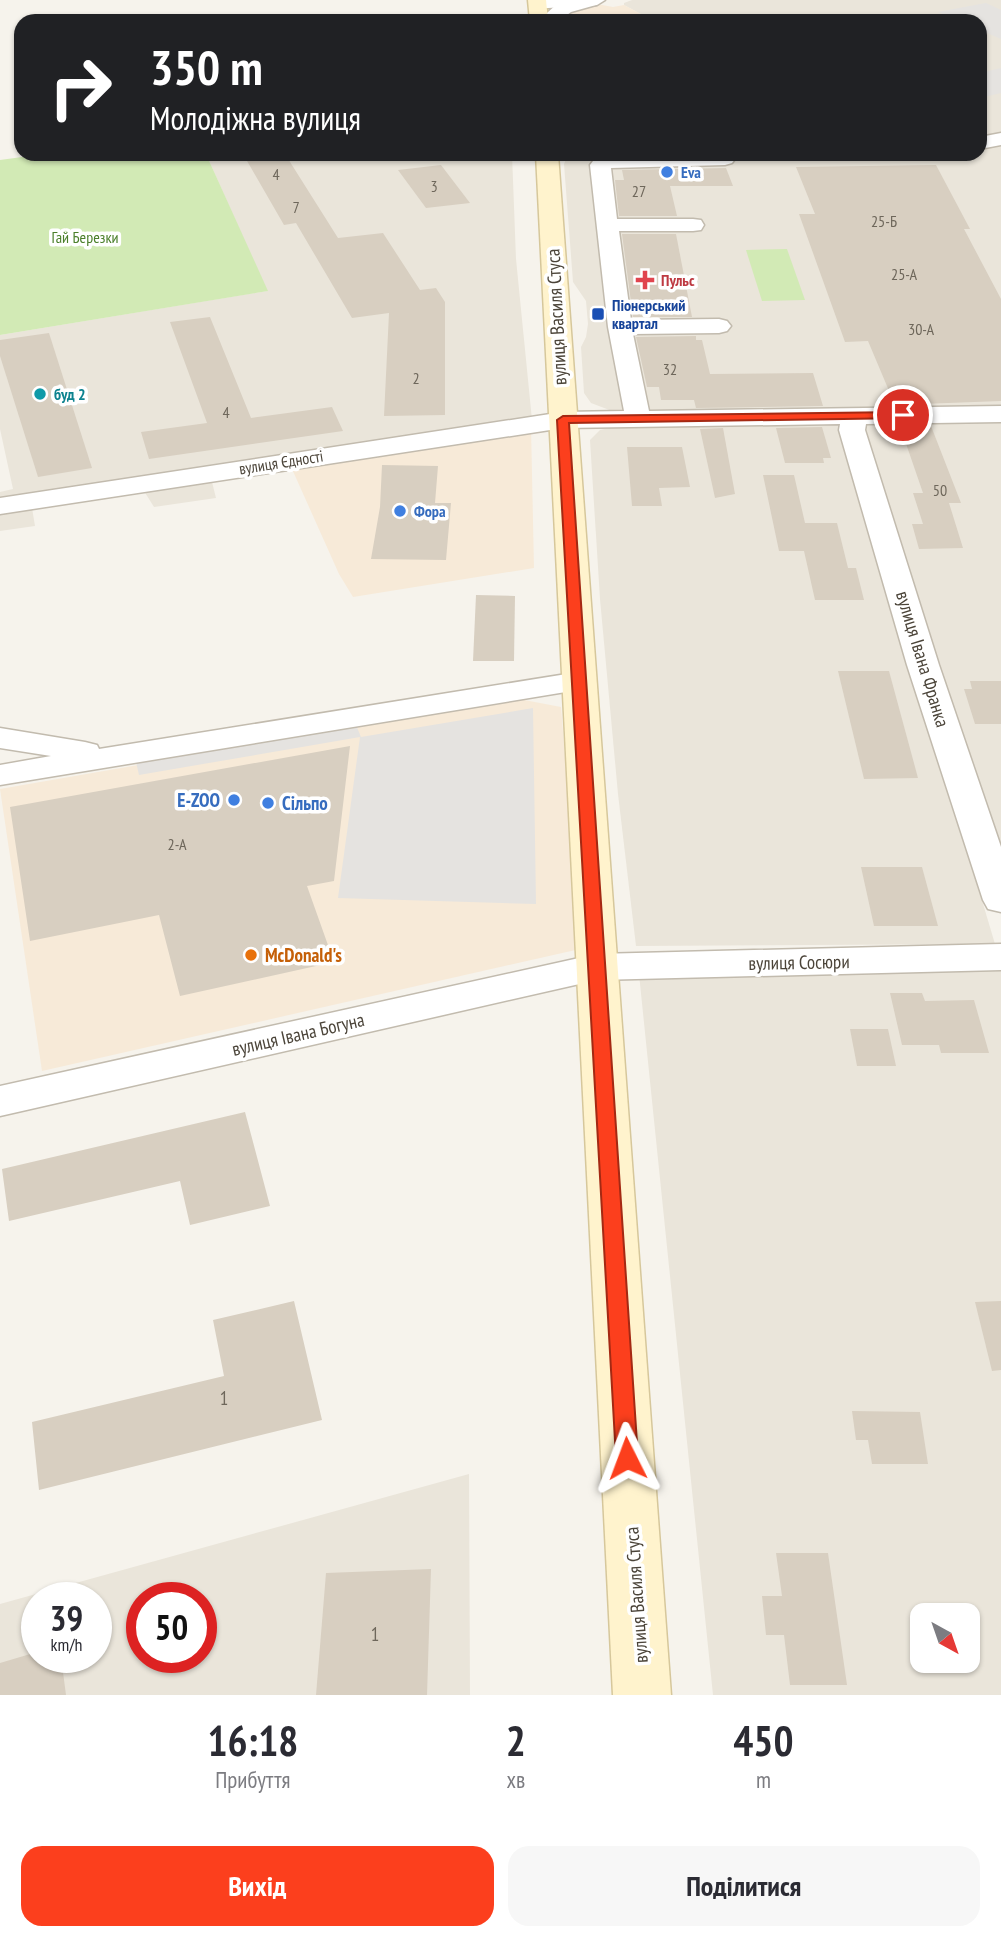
<!DOCTYPE html>
<html lang="uk">
<head>
<meta charset="utf-8">
<style>
	:root { --surface:#fff; --page:#f7f7f7; --text:#2b2b33; --muted:#7c7c81; --accent:#fc3f1d }
	body { margin:0; font-family:"PT Sans Narrow",sans-serif; background:var(--page); color:var(--text); height:100vh; display:flex; flex-direction:column; font-size:26px; white-space:nowrap }
	* { box-sizing:border-box; margin:0 }
	p { font-size:23px; color:var(--muted) }
	.icon { flex:none; width:38px; height:38px; fill:none; stroke:currentColor; stroke-width:2; stroke-linecap:round; stroke-linejoin:round }
	.map { position:relative; height:1695px; overflow:hidden }
	.details { display:flex; flex-direction:column; background:var(--surface); flex:1 }
	.details>* { flex:none }
	.guide { position:absolute; left:14px; top:14px; width:973px; height:147px; border-radius:21px; box-shadow:0 2px 5px #0004; background:#202124; color:#fff; overflow:hidden }
	.needle { width:46px; rotate:140deg }
	.tools { position:absolute; left:910px; top:1603px; display:grid; gap:14px }
	.tools a { display:grid; place-items:center; width:70px; height:70px; border-radius:14px; background:var(--surface); box-shadow:0 2px 5px #0004; font-size:35px }
	.speed { position:absolute; left:21px; top:1582px; display:flex; gap:14px; font-size:35px; font-weight:700; text-align:center }
	.speed>* { display:grid; place-content:center; width:91px; height:91px; border-radius:50%; background:var(--surface); box-shadow:0 2px 5px #0004; line-height:1 }
	.speed small { font-size:18px; font-weight:400 }
	.speed .limit { border:10px solid #d22; background:#fff; color:#111 }
	.pin { position:absolute; display:grid; place-items:center; width:60px; height:60px; color:#fff; margin:-30px; border:4px solid #fff; border-radius:50%; box-shadow:0 2px 7px #0007 }
	.me { position:absolute; width:77px; margin:-38px; rotate:357deg; stroke-linejoin:round; filter:drop-shadow(0 0 5px #0008) }
	.turn { display:flex; align-items:center; gap:24px; height:147px; padding:0 21px; font-size:32px }
	.turn .icon { width:91px; height:91px; stroke-width:2.5 }
	.turn b { display:block; font-size:49px; line-height:60px }
	.eta { display:flex; justify-content:space-evenly; align-items:center; height:119px; text-align:center }
	.eta b { font-size:42px; font-weight:700; line-height:49px }
	.primary-button { display:flex; gap:14px; margin-top:auto; padding:14px 21px }
	.primary-button a { flex:1; height:80px; border-radius:21px; background:var(--accent); color:#fff; font-size:28px; font-weight:700; line-height:80px; text-align:center }
	.primary-button a+a { background:var(--page); color:var(--text) }
	.map>svg:first-child { display:block }
	.residential { fill:#eae5da; fill-rule:evenodd }
	.commercial { fill:#f7ead8 }
	.green { fill:#d2eab5 }
	.parking { fill:#e5e3e0 }
	.building { fill:#d8cfc1 }
	.lines { fill:none; stroke-linecap:round; stroke-linejoin:round }
	.minor-casing { stroke:#c2bbae; stroke-width:3 }
	.tertiary-casing { stroke:#c2bbae; stroke-width:3 }
	.secondary-casing { stroke:#d6c79b; stroke-width:3 }
	.minor { fill:#fff; fill-rule:evenodd }
	.tertiary { fill:#fff; fill-rule:evenodd }
	.secondary { fill:#fff3cd; fill-rule:evenodd }
	.route { fill:#fc3f1d; stroke:#a42913; stroke-width:2 }
	.shop-dot { fill:#3f7fe0; stroke:#fff; stroke-width:2.5 }
	.health-dot { fill:#e0444e; stroke:#fff; stroke-width:2.5 }
	.transit-dot { fill:#1a4fb4; stroke:#fff; stroke-width:2.5 }
	.culture-dot { fill:#0f9aa8; stroke:#fff; stroke-width:2.5 }
	.food-dot { fill:#e8710a; stroke:#fff; stroke-width:2.5 }
	.labels { text-anchor:middle; stroke-width:7; stroke-linejoin:round; paint-order:stroke }
	.far-shop-label { font-size:16px; font-weight:bold; fill:#366cbe; stroke:#fff; text-anchor:start }
	.number-label { font-size:16px; fill:#6e675b }
	.far-park-label { font-size:16px; fill:#4a7f2a; stroke:#fff }
	.far-health-label { font-size:16px; font-weight:bold; fill:#be3a42; stroke:#fff; text-anchor:start }
	.far-transit-label { font-size:16px; font-weight:bold; fill:#164399; stroke:#fff; text-anchor:start }
	.far-culture-label { font-size:16px; font-weight:bold; fill:#0d838f; stroke:#fff; text-anchor:start }
	.far-street-label { font-size:16px; fill:#4b4439; stroke:#fff }
	.street-label { font-size:19px; fill:#4b4439; stroke:#fff }
	.shop-label { font-size:19px; font-weight:bold; fill:#366cbe; stroke:#fff; text-anchor:end }
	.food-label { font-size:19px; font-weight:bold; fill:#c56008; stroke:#fff; text-anchor:start }
	.near-number-label { font-size:19px; fill:#6e675b }
</style>
</head>
<body>
<div class="map">
<svg width="1001" height="1695" viewBox="0 0 1001 1695">
	<rect width="100%" height="100%" fill="#f6f3ec"/>
	<!-- residential -->
	<g class="residential">
		<path d="M632 0H1001V136L980 140V21H654L624 5V3Z"/>
		<path d="M1001 142V408L620 414 591 403 584 393 581 347 586 337 588 324 586 301 573 282 564 164 567 157 573 154H980V147Z"/>
		<path d="M206 154H512L516 259 532 420 292 469 212 482 216 498 154 507 144 491 32 508 35 526 0 531V492L13 489 0 429V335L267 291Z"/>
		<path d="M1001 419V858L859 421Z"/>
		<path d="M839 421 995 944 636 946 618 794 600 599 590 440 600 430 623 425Z"/>
		<path d="M1001 967V1695H713L639 974ZM922 1615H968V1661H922Z"/>
		<path d="M469 1474 470 1695H0V1604ZM37 1598H96V1657H37ZM142 1598H201V1657H142Z"/>
	</g>
	<!-- commercial -->
	<g class="commercial">
		<path d="M591 3 613 7 624 5 654 21H557V17Z"/>
		<path d="M531 427 534 568 353 597 339 574 292 469Z"/>
		<path d="M519 699 561 707 580 949 42 1071 0 789Z"/>
	</g>
	<!-- green -->
	<g class="green">
		<path d="M44 154H206L268 291 0 335V160Z"/>
		<path d="M787 249 805 300 762 301 746 250Z"/>
	</g>
	<!-- parking -->
	<g class="parking">
		<path d="M986 3 1001 10V39L980 30V21H959L938 12Z"/>
		<path d="M1001 68V93L980 98V73Z"/>
		<path d="M533 708 536 904 338 898 360 737 139 775 136 762 356 725 361 737Z"/>
	</g>
	<!-- building -->
	<g class="building">
		<path d="M243 154H285L338 238 383 233 420 290 436 288 445 302V415L384 416 389 313 352 318 296 223 284 225Z"/>
		<path d="M441 165 470 203 426 208 398 170Z"/>
		<path d="M936 165 970 229H964L1001 299V401L895 405 868 341 845 342 799 214H815L796 167Z"/>
		<path d="M726 168 733 186H670L677 216H619L615 180H624L622 170Z"/>
		<path d="M622 234H676L692 317H633Z"/>
		<path d="M210 317 251 418 332 407 343 431 149 459 141 432 207 423 170 322Z"/>
		<path d="M49 333 92 468 38 477 0 356V340Z"/>
		<path d="M696 336V340H702L710 374 813 373 823 406 696 408 694 400H661L659 387H647L636 337Z"/>
		<path d="M905 426H931L961 503H949L963 548 919 549 912 524H923L913 493H923L902 432H907Z"/>
		<path d="M822 427 831 458H823L824 463H785L776 428Z"/>
		<path d="M723 428 735 494 715 498 700 429Z"/>
		<path d="M627 447H682L690 487 659 488 662 506H632Z"/>
		<path d="M382 465 438 466 435 503H451L446 560 371 559 380 507Z"/>
		<path d="M763 475H794L805 523H837L848 568H856L864 600H815L804 551H779Z"/>
		<path d="M476 595 515 596 514 661H473Z"/>
		<path d="M838 671H889L918 778 864 779Z"/>
		<path d="M970 681H1001V724H975L964 689H972Z"/>
		<path d="M350 746 334 881 307 886 334 962 180 996 159 915 30 941 10 807Z"/>
		<path d="M861 867H922L938 926H874Z"/>
		<path d="M890 993H922L925 1001 974 1000 989 1053H941L939 1045H902Z"/>
		<path d="M850 1029H888L896 1066H857Z"/>
		<path d="M245 1112 270 1206 190 1225 180 1181 9 1221 2 1169Z"/>
		<path d="M294 1301 322 1420 39 1490 32 1422 224 1376 213 1320Z"/>
		<path d="M1001 1301V1370L992 1371 975 1302Z"/>
		<path d="M852 1411 920 1412 928 1464H872L868 1440H856Z"/>
		<path d="M776 1553H828L847 1685H790L784 1635H766L762 1596H782Z"/>
		<path d="M431 1569 427 1695H316L326 1573Z"/>
		<path d="M37 1652V1657H61L66 1695H0V1663Z"/>
	</g>
	<g class="lines">
		<defs>
			<g id="minor">
				<path d="M538 0H605L597 5 532 9 530 5Z"/>
				<path d="M1001 133V145L980 149V137Z"/>
				<path d="M612 154H729L735 159 732 163 725 165 611 168 617 219H693L701 220 704 225 701 230 693 231H619L631 320 719 319 727 321 731 326 727 331 719 333 633 334 649 411 1001 406V422L866 424 865 430 939 665 1001 847V912L988 909 983 900 907 665 839 430 840 424 563 428 0 514V498L563 412 624 411 608 327 590 165 593 161Z"/>
				<path d="M579 672 590 674 595 681 590 688 0 785V765L51 756 0 748V728L85 742 97 745 99 749Z"/>
				<path d="M1001 944V970L597 980 0 1116V1086L597 954Z"/>
			</g>
			<path id="tertiary" d="M573 0 599 1 596 5 571 12 559 21H538L557 4Z"/>
			<g id="secondary">
				<path d="M528 0H546L548 21H530Z"/>
				<path d="M536 154H558L671 1695H613Z"/>
			</g>
		</defs>
		<!-- minor casing -->
		<use href="#minor" class="minor-casing"/>
		<!-- tertiary casing -->
		<use href="#tertiary" class="tertiary-casing"/>
		<!-- secondary casing -->
		<use href="#secondary" class="secondary-casing"/>
		<!-- minor -->
		<use href="#minor" class="minor"/>
		<!-- tertiary -->
		<use href="#tertiary" class="tertiary"/>
		<!-- secondary -->
		<use href="#secondary" class="secondary"/>
	</g>
	<!-- route -->
	<path class="route" d="M903 412 907 413V418L569 423 638 1458 635 1465 627 1468 620 1465 616 1458 557 420 563 416Z"/>
	<!-- markers -->
	<g class="shop-dot">
		<circle cx="667" cy="172" r="7"/>
		<circle cx="400" cy="511" r="7"/>
		<circle cx="234" cy="800" r="7"/>
		<circle cx="268" cy="803" r="7"/>
	</g>
	<path class="health-dot" d="M641.5 269.5h7v7h7v7h-7v7h-7v-7h-7v-7h7z"/>
	<rect class="transit-dot" x="591" y="307" width="14" height="14" rx="3.5"/>
	<circle class="culture-dot" cx="40" cy="394" r="7"/>
	<circle class="food-dot" cx="251" cy="955" r="7"/>
	<g class="labels">
		<!-- far-shop labels -->
		<g class="far-shop-label">
			<text x="681" y="178">Eva</text>
			<text x="414" y="517">Фора</text>
		</g>
		<!-- number labels -->
		<g class="number-label">
			<text x="276" y="180">4</text>
			<text x="434" y="192">3</text>
			<text x="639" y="197">27</text>
			<text x="296" y="213">7</text>
			<text x="884" y="227">25-Б</text>
			<text x="904" y="280">25-А</text>
			<text x="921" y="335">30-А</text>
			<text x="670" y="375">32</text>
			<text x="416" y="384">2</text>
			<text x="226" y="418">4</text>
			<text x="940" y="496">50</text>
			<text x="177" y="850">2-А</text>
		</g>
		<!-- far-park labels -->
		<g class="far-park-label">
			<text x="85" y="243">Гай Березки</text>
		</g>
		<!-- far-health labels -->
		<g class="far-health-label">
			<text x="661" y="286">Пульс</text>
		</g>
		<!-- far-transit labels -->
		<g class="far-transit-label">
			<text x="612" y="311">Піонерський<tspan x="612" dy="18">квартал</tspan></text>
		</g>
		<!-- far-culture labels -->
		<g class="far-culture-label">
			<text x="54" y="400">буд 2</text>
		</g>
		<!-- far-street labels -->
		<g class="far-street-label">
			<text transform="translate(281 462) rotate(-9)" y="6">вулиця Єдності</text>
		</g>
		<!-- street labels -->
		<g class="street-label">
			<text transform="translate(556 317) rotate(-93)" y="7">вулиця Василя Стуса</text>
			<text transform="translate(923 659) rotate(73)" y="7">вулиця Івана Франка</text>
			<text transform="translate(799 962) rotate(-1)" y="7">вулиця Сосюри</text>
			<text transform="translate(298 1034) rotate(-13)" y="7">вулиця Івана Богуна</text>
			<text transform="translate(636 1595) rotate(-94)" y="7">вулиця Василя Стуса</text>
		</g>
		<!-- shop labels -->
		<g class="shop-label">
			<text x="220" y="807">E-ZOO</text>
			<text x="282" y="810" text-anchor="start">Сільпо</text>
		</g>
		<!-- food labels -->
		<g class="food-label">
			<text x="265" y="962">McDonald's</text>
		</g>
		<!-- near-number labels -->
		<g class="near-number-label">
			<text x="224" y="1405">1</text>
			<text x="375" y="1641">1</text>
		</g>
	</g>
</svg>
<div class="tools">
<a><svg class="needle" viewBox="-14 -14 28 28"><path d="M0-13l5 13h-10z" fill="#e53935"/><path d="M0 13l5-13h-10z" fill="#7c7c81"/></svg></a>
</div>
<div class="speed"><div>39<small>km/h</small></div><div class="limit">50</div></div>
<div class="pin" style="left:903px;top:415px;background:#d93025"><svg class="icon" aria-label="arrive" viewBox="0 0 24 24"><path d="M6 21V4h12l-3 4 3 4H6"/></svg></div>
<svg class="me" style="left:627px;top:1458px" viewBox="-20 -20 40 40"><path d="M0-17L14 15 0 8-14 15z" fill="#fc3f1d" stroke="#fff" stroke-width="4"/></svg>
<div class="guide">
<div class="turn"><svg class="icon" aria-label="right" viewBox="0 0 24 24"><path d="M7 20v-9h11M14 6l5 5-5 5"/></svg><div><b>350 m</b>Молодіжна вулиця</div></div>
</div>
</div>
<section class="details">
<div class="eta">
<div><b>16:18</b><p>Прибуття</p></div>
<div><b>2</b><p>хв</p></div>
<div><b>450</b><p>m</p></div>
</div>
<div class="primary-button"><a>Вихід</a><a>Поділитися</a></div>
</section>
</body>
</html>
